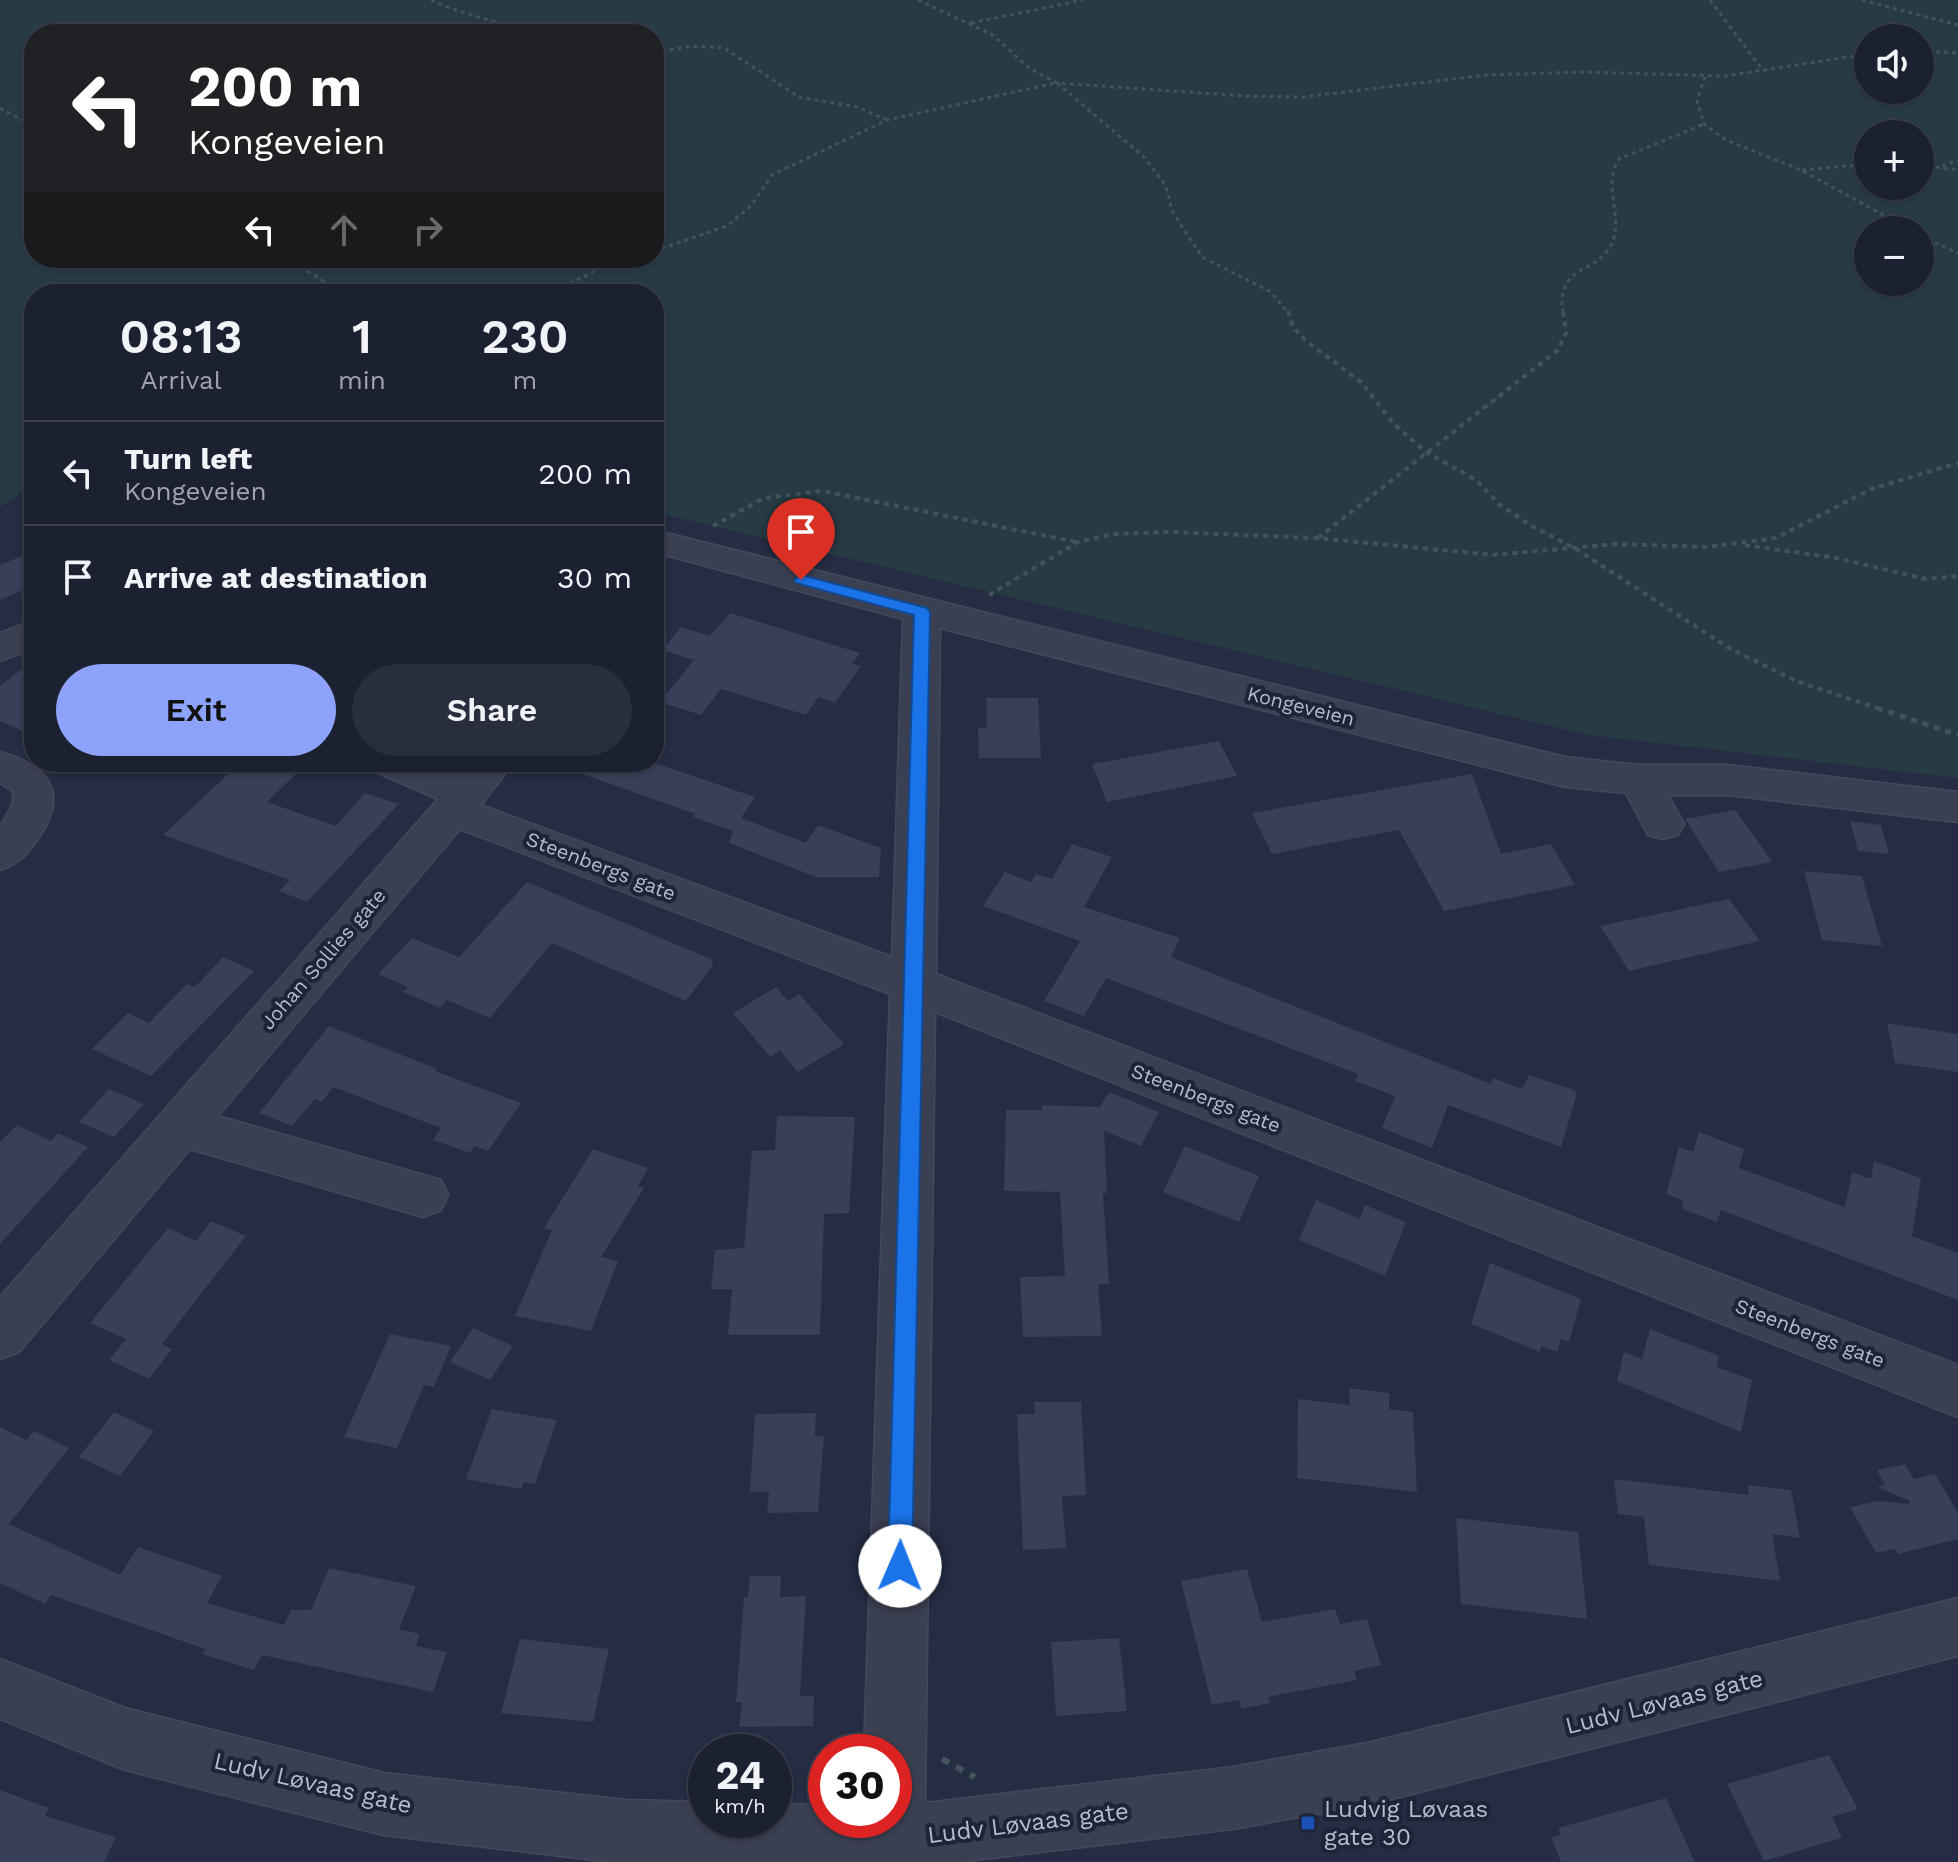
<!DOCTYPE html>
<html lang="en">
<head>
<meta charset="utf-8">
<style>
	:root { --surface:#1c2132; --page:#292e3e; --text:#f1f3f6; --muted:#a0a3ac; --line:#3a3e4d; --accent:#8da2fb }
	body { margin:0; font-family:"Work Sans",sans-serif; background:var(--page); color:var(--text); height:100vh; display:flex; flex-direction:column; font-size:30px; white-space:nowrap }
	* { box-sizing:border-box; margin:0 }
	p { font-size:26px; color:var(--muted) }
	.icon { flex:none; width:44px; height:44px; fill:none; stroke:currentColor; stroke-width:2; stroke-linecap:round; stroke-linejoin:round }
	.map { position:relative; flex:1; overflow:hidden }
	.sheet { position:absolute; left:24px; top:284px; width:640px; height:488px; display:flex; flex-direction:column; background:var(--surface); border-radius:32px; box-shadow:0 2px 6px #0004,0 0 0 2px var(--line) }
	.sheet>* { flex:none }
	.hud { position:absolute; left:24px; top:24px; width:640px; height:244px; border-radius:32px; box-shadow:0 2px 6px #0004,0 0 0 2px var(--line); background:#202124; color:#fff; overflow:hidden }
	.fabs { position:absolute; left:1854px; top:24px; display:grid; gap:16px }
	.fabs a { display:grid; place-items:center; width:80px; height:80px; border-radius:50%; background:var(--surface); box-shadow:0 2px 6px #0004,0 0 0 2px var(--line); font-size:40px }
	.speed { position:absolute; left:688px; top:1734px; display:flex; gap:16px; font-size:40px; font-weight:700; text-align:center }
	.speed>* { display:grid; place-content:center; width:104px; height:104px; border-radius:50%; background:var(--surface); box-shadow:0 2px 6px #0004,0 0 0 2px var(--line); line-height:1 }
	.speed small { font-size:20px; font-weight:400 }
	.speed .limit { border:12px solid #d22; background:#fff; color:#111 }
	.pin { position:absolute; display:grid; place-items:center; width:68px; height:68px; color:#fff; margin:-82px -34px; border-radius:50% 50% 50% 0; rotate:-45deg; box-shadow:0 0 8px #0007 }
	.pin .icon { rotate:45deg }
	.me { position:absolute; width:88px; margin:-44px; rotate:1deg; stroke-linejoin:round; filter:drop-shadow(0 0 6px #0008) }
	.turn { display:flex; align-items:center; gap:28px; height:168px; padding:0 32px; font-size:36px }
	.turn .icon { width:104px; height:104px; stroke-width:2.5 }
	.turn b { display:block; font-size:56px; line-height:68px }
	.lanes { display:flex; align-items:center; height:76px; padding:0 32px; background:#0003; justify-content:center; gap:40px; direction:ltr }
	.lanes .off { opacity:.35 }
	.eta { display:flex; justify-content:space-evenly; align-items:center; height:136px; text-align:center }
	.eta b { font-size:48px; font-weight:600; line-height:56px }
	.cta { display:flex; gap:16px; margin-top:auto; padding:16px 32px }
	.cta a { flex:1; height:92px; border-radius:48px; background:var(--accent); color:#111; font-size:32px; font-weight:600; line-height:92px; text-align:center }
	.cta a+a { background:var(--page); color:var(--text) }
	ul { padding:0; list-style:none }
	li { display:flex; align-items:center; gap:24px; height:104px; padding:0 32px; border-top:2px solid var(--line) }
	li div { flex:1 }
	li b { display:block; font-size:30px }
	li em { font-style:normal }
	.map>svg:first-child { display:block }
	.green { fill:#273b44; fill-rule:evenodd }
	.building { fill:#373f59 }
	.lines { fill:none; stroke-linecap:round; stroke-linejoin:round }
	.minor-casing { stroke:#44485b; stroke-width:3 }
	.path-far3 { stroke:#41545b; stroke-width:3; stroke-dasharray:4 4; stroke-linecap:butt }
	.path-far2 { stroke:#41545b; stroke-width:4; stroke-dasharray:5 5; stroke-linecap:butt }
	.path-far1 { stroke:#41545b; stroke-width:5; stroke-dasharray:6 6; stroke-linecap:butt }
	.path { stroke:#41545b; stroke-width:6; stroke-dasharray:8 8; stroke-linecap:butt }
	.minor { fill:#3a3f52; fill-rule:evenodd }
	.route { fill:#1a73e8; stroke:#114b97; stroke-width:2 }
	.transit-dot { fill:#1a4fb4; stroke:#1e2438; stroke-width:3 }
	.labels { text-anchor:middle; stroke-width:8; stroke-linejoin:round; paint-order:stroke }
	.street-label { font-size:20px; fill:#b7bbcc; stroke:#1e2438 }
	.near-street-label { font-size:24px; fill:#b7bbcc; stroke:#1e2438 }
	.near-poi-label { font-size:24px; fill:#b7bbcc; stroke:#1e2438; text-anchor:start }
</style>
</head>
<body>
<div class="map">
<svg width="1958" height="1862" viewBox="0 0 1958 1862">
	<rect width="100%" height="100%" fill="#252c43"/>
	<!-- green -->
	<path class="green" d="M0 0H1958V778L1588 735 654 512V294H34V484L0 507ZM34 34H654V258H34ZM1868 38H1920V90H1868ZM1868 134H1920V186H1868ZM1920 230V282H1868V230Z"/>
	<!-- building -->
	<g class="building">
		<path d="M34 551V585L0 600V565Z"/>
		<path d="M730 613 860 653 852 664 861 666 835 703 819 697 806 715 721 689 701 715 660 702 694 660 662 650 681 627 710 636Z"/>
		<path d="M34 660V736L0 721V686Z"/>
		<path d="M986 698H1038L1041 758H979L978 728H987Z"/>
		<path d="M1219 741 1237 776 1107 802 1092 764Z"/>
		<path d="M241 762H274L298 772 267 802 336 826 365 793 399 804 307 902 279 891 290 880 163 835Z"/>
		<path d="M560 762H652L755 797 741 818 806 843 818 825 881 848 879 877H816L729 843 734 828 733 831 693 817 695 814 560 766Z"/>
		<path d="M1472 774 1501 854 1551 844 1575 885 1444 911 1399 830 1272 854 1252 813Z"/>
		<path d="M1735 810 1754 836 1772 862 1719 872 1685 819Z"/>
		<path d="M1850 821 1881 825 1889 854 1858 851Z"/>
		<path d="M1072 844 1112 857 1084 907 1180 938 1171 957 1491 1084 1493 1078 1522 1089 1529 1075 1574 1090 1577 1094 1561 1147 1448 1105 1432 1148 1382 1128 1395 1096 1355 1081 1358 1074 1106 978 1084 1016 1044 1001 1080 941 983 906 1005 872 1031 882 1036 874 1052 879Z"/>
		<path d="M1804 871 1862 876 1882 946 1822 940Z"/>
		<path d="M527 882 713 960 712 966 686 1001 552 943 490 1018 447 1000 440 1008 403 992 408 987 378 974 412 938 459 957Z"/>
		<path d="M1729 899 1760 941 1629 971 1600 926Z"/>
		<path d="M223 957 254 971 151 1076 92 1049 128 1013 149 1023 187 984 195 987Z"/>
		<path d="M776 987 788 1001 799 994 844 1044 798 1072 780 1051 770 1057 733 1013Z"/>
		<path d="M1887 1023 1958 1034V1072L1895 1063Z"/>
		<path d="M329 1026 437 1069 435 1071 521 1103 488 1151 475 1146 470 1153 433 1140 441 1128 333 1087 322 1102 315 1099 292 1126 259 1113Z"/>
		<path d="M109 1089 144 1104 114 1137 79 1122Z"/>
		<path d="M1109 1092 1159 1112 1141 1146 1104 1131 1107 1193H1103L1109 1284H1098L1102 1336 1023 1337 1020 1277 1065 1276 1060 1192 1004 1191 1006 1110H1042V1105L1100 1107Z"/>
		<path d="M777 1116 855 1117 849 1213 824 1214 820 1335H728L732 1289H711L715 1250 744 1248 752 1151 775 1150Z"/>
		<path d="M17 1125 51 1141 58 1133 88 1147 0 1244V1142Z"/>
		<path d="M1699 1132 1744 1149 1739 1168 1845 1207 1852 1172 1871 1179 1874 1161 1921 1178 1912 1236 1958 1253V1300L1721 1210 1717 1222 1682 1209 1684 1201 1666 1194 1679 1147 1693 1152Z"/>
		<path d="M1185 1146 1259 1176 1239 1222 1163 1192Z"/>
		<path d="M593 1149 648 1168 638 1186 644 1188 601 1257 618 1261 591 1331 515 1316 552 1230 544 1228Z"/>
		<path d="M1316 1200 1360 1219 1365 1205 1406 1222 1385 1276 1299 1240Z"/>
		<path d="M211 1221 246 1236 162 1344 172 1349 149 1379 109 1360 126 1339 90 1323 168 1228 196 1241Z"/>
		<path d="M1490 1263 1581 1299 1569 1342 1561 1339 1557 1352 1541 1346 1540 1352 1471 1324Z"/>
		<path d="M473 1328 513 1346 490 1380 450 1362Z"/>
		<path d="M1650 1329 1719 1356 1717 1367 1752 1380 1741 1432 1617 1381 1624 1352 1642 1359Z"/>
		<path d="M390 1334 451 1346 434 1387 424 1385 397 1448 344 1437Z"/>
		<path d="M1349 1388 1389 1393V1409L1413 1412 1417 1492 1297 1478 1298 1399 1350 1405Z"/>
		<path d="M1034 1402H1081L1086 1495 1062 1496 1066 1548 1023 1550 1017 1414H1035Z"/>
		<path d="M492 1409 557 1420 535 1484 524 1482 521 1489 466 1479Z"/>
		<path d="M114 1412 154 1431 120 1476 79 1457Z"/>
		<path d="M816 1413 815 1436H824L818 1512 767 1513 769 1492H750L755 1414Z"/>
		<path d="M0 1427 26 1440 34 1431 69 1448 9 1524 120 1575 138 1547 222 1576 207 1603 284 1625 291 1610H311L329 1568 416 1586 399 1629 420 1634 416 1646 447 1652 433 1692 262 1655 254 1670 202 1654 205 1649 51 1595 45 1604 0 1583Z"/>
		<path d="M1905 1464 1914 1479 1935 1474 1958 1513V1539L1898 1554 1896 1549 1876 1553 1850 1507 1879 1501 1909 1504 1910 1501 1877 1487 1885 1485 1877 1470Z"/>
		<path d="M1614 1479 1749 1495 1748 1485 1791 1490 1800 1538 1772 1534 1780 1581 1649 1565 1644 1517 1618 1514Z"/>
		<path d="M1456 1518 1578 1532 1587 1619 1461 1604Z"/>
		<path d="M1247 1569 1262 1622 1335 1609 1340 1624 1367 1619 1381 1665 1354 1671 1357 1680 1268 1697 1270 1703 1241 1709 1239 1700 1212 1705 1181 1581Z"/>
		<path d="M750 1576H781L780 1597 806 1596 800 1696H814L813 1726 739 1727 742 1702H736L744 1597H748Z"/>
		<path d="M1119 1638 1127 1711 1056 1716 1051 1642Z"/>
		<path d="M520 1639 609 1649 593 1722 501 1713Z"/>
		<path d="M1829 1755 1858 1809 1832 1817 1842 1838 1764 1861 1727 1784Z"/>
		<path d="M0 1790 49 1808 45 1816 116 1837 104 1862H0Z"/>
		<path d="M1666 1798 1695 1862H1561L1551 1837 1561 1835 1558 1828Z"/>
	</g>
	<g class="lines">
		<defs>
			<g id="minor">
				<path d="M654 530 1565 757 1639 765H1728L1958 792V822L1728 795H1668L1684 824 1678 835 1663 839 1648 835 1626 793 1565 787 940 628 936 974 1958 1365V1417L935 1012 925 1803 1233 1767 1372 1742 1958 1598V1656L1372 1804 1233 1829 958 1862H612L384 1835 125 1770 0 1719V1659L125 1708 384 1773 626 1800 706 1802V1820H774V1804L826 1805V1820H894V1752H864L890 994 460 829 218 1116 441 1180 448 1195 441 1210 423 1217 190 1149 19 1352 0 1359V1297L438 799 376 772 370 762H429L460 775 471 762H514L481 805 892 957 903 619 654 552Z"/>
				<path d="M34 620V648L0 661V633Z"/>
				<path d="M0 752C49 766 70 792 38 839 28 854 18 864 0 870 0 858 0 839 0 828 5 813 15 810 13 791L0 783Z"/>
			</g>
		</defs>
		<!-- minor casing -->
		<use href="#minor" class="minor-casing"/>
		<!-- path-far3 -->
		<g class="path-far3">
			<path d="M431 0C462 15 495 19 527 34"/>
			<path d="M918 0 993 35 1029 68 1057 83 1245 96 1303 97 1486 75 1584 72 1725 76 1868 54"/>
			<path d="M1710 0 1761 68"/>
			<path d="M1862 0 1958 25"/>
			<path d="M971 23 1083 0"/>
			<path d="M1920 51 1958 53"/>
			<path d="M654 53 691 46 724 48 799 97 857 107 887 120"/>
			<path d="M1705 77 1697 101 1704 124 1726 140 1801 170 1911 230"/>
			<path d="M1057 83 1144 157 1166 186 1172 211 1202 257 1271 292 1288 313"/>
			<path d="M0 108 34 127"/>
			<path d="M1920 165 1958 170"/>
			<path d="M1942 166 1958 160"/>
			<path d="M1802 170 1868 164"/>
			<path d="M1920 236 1958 253"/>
			<path d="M654 251 727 226 751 206 772 175 887 120 1056 83"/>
			<path d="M287 258 344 294"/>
			<path d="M548 294 622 258"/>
			<path d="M1563 313C1555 260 1603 277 1614 237 1621 211 1603 184 1619 159L1704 124"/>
		</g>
		<!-- path-far2 -->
		<g class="path-far2">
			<path d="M1288 311 1293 327 1305 340 1361 382 1393 423 1426 452 1476 480 1499 504 1530 525 1576 549 1729 648 1796 681 1883 710"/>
			<path d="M713 526 764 498 822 491 1077 542"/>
			<path d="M1318 538 1558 350 1566 333 1563 311"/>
			<path d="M1745 545 1836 558 1926 579 1958 576"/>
			<path d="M989 595 1078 542 1113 534 1171 532 1317 538 1493 555 1616 544 1708 547 1776 538 1871 489 1958 463"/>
		</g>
		<!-- path-far1 -->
		<path class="path-far1" d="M1877 708 1958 735"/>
		<!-- path -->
		<path class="path" d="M942 1759 975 1777"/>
		<!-- minor -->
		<use href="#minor" class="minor"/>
	</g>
	<!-- route -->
	<path class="route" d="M801 575 927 608 930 612 912 1566 908 1574 900 1578 891 1574 888 1566 914 615 796 583 794 580Z"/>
	<!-- markers -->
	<rect class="transit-dot" x="1300" y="1815" width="16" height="16" rx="4"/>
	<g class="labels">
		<!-- street labels -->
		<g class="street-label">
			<text transform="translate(1301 706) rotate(14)" y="7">Kongeveien</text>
			<text transform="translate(601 866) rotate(21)" y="7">Steenbergs gate</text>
			<text transform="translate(323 959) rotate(-49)" y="7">Johan Sollies gate</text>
			<text transform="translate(1206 1098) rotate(21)" y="7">Steenbergs gate</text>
			<text transform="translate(1810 1333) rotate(21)" y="7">Steenbergs gate</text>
		</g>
		<!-- near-street labels -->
		<g class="near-street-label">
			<text transform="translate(1664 1702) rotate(-14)" y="8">Ludv Løvaas gate</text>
			<text transform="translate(313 1783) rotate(13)" y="8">Ludv Løvaas gate</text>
			<text transform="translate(1028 1823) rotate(-7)" y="8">Ludv Løvaas gate</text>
		</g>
		<!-- near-poi labels -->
		<g class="near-poi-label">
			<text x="1324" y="1817">Ludvig Løvaas<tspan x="1324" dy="28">gate 30</tspan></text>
		</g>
	</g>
</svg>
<div class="fabs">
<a><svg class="icon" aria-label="sound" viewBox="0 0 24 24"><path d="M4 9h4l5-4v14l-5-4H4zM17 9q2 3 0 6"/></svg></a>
<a>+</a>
<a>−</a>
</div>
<div class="speed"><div>24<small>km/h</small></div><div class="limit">30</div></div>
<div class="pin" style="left:801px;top:580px;background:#d93025"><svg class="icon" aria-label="arrive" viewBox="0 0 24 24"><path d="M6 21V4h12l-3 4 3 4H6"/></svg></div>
<svg class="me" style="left:900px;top:1566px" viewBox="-20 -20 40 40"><circle r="19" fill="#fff"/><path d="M0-13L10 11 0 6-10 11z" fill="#1a73e8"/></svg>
<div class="hud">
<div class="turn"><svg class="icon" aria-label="left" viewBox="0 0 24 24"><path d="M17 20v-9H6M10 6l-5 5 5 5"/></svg><div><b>200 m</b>Kongeveien</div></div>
<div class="lanes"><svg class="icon" aria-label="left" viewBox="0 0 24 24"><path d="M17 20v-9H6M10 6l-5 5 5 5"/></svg><svg class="icon off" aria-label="ahead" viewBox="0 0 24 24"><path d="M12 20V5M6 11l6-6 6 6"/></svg><svg class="icon off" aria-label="right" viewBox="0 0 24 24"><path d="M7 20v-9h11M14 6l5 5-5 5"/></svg></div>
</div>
<section class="sheet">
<div class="eta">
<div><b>08:13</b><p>Arrival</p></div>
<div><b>1</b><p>min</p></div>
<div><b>230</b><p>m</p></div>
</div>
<ul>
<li><svg class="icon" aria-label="left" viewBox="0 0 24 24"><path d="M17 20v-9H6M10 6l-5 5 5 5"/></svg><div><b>Turn left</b><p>Kongeveien</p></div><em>200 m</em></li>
<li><svg class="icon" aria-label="arrive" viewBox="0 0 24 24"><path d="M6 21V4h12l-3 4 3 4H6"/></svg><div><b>Arrive at destination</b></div><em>30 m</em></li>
</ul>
<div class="cta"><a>Exit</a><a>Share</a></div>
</section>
</div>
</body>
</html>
